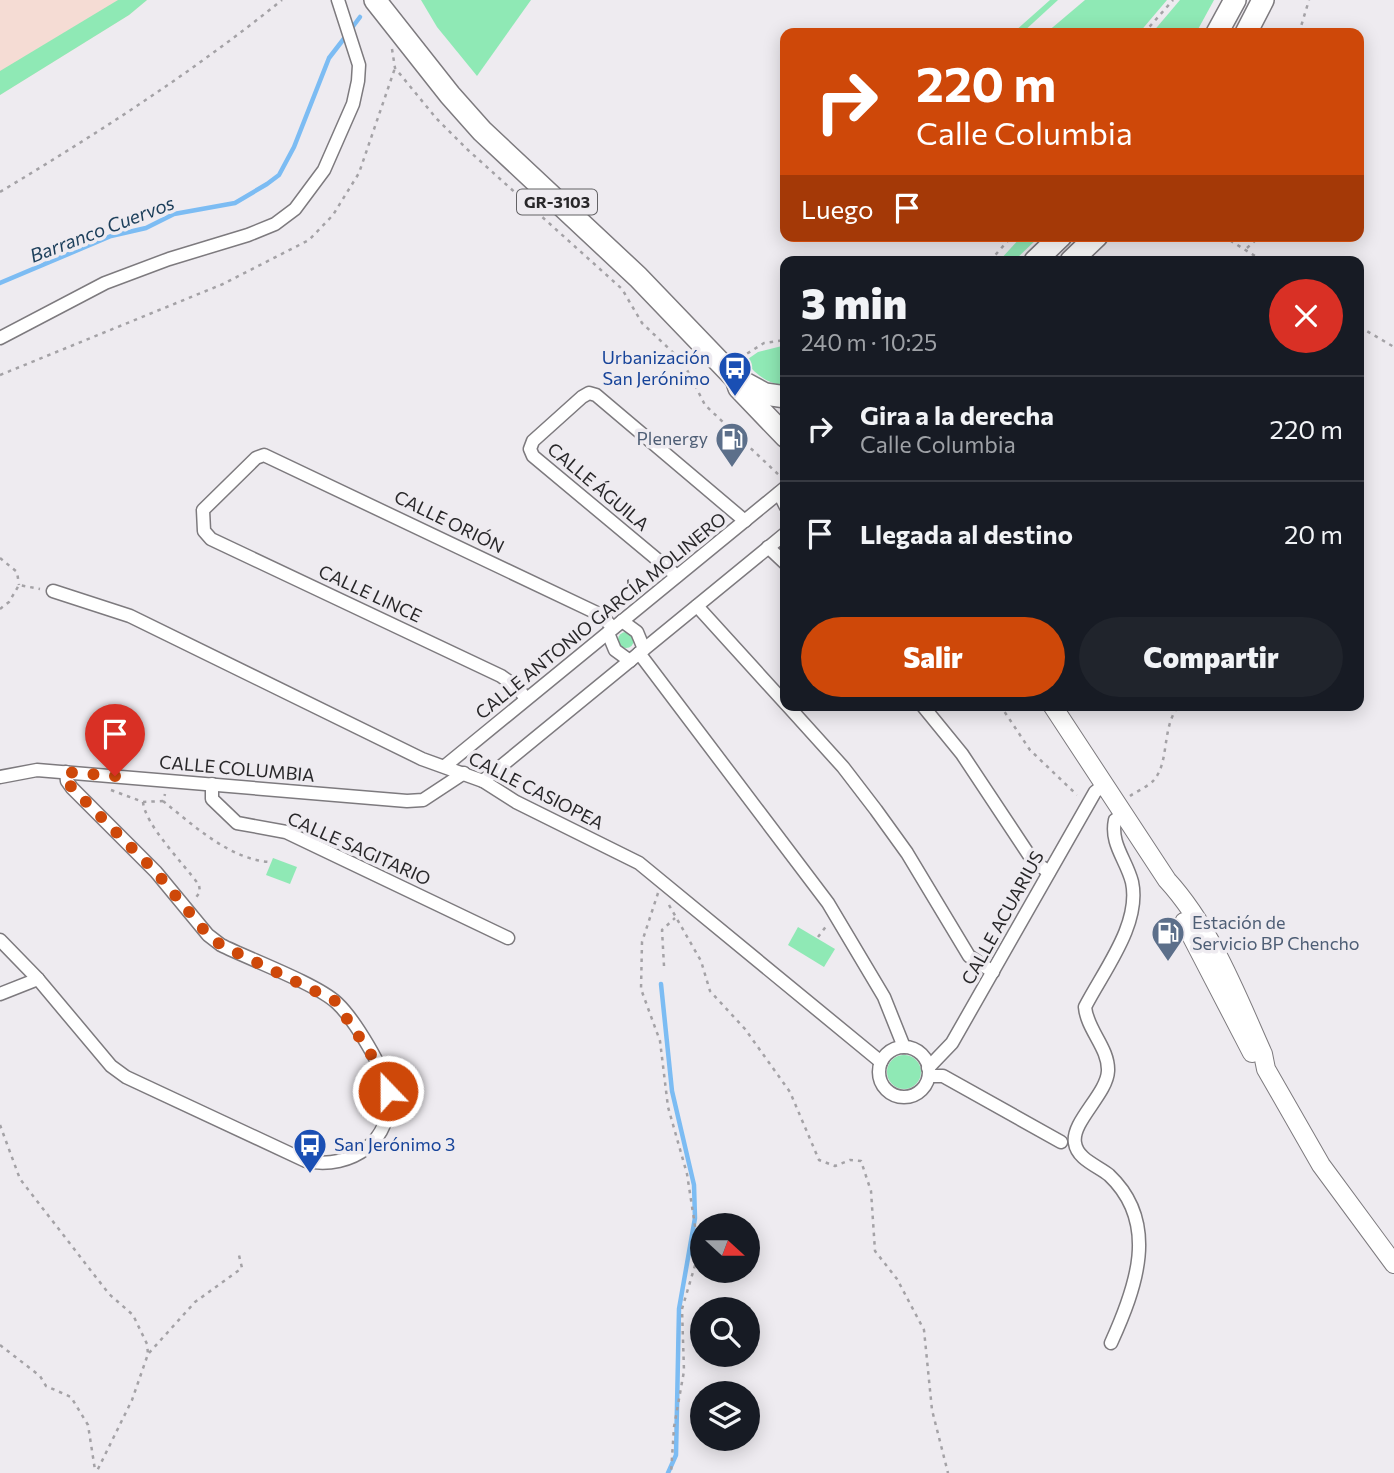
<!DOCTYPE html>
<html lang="es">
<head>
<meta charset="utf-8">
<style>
	:root { --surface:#171b24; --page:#20242c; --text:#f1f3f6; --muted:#9ea1a6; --line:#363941; --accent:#ce4809 }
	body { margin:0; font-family:Commissioner,sans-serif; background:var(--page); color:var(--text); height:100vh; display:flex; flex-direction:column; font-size:26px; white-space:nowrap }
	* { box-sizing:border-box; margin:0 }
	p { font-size:23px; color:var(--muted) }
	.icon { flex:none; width:38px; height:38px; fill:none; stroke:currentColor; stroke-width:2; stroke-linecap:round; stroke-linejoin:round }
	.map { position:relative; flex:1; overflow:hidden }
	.panel { position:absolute; left:780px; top:256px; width:584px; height:455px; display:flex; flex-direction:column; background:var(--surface); border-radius:14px; box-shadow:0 4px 18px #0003 }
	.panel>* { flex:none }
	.top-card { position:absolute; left:780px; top:28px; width:584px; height:214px; border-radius:14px; box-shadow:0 4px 18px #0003; background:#ce4809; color:#fff; overflow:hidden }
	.needle { width:46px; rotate:111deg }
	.fabs { position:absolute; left:690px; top:1213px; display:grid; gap:14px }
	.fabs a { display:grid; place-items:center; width:70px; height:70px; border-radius:50%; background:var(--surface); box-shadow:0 4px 18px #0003; font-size:35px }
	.pin { position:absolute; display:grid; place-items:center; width:60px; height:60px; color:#fff; margin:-72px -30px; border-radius:50% 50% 50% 0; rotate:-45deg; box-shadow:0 0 7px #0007 }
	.pin .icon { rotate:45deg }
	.me { position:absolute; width:77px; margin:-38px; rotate:338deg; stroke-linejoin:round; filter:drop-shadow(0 0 5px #0008) }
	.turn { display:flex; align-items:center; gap:24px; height:147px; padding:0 21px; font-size:32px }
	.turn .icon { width:91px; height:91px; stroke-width:2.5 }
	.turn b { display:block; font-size:49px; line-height:60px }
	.then { display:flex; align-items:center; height:66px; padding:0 21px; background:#0003; gap:14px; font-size:26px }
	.round { display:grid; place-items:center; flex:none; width:74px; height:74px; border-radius:37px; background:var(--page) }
	.overview { display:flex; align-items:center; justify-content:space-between; height:119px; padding:0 21px }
	h1 { font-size:42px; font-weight:800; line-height:52px }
	.cta { display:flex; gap:14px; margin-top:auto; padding:14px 21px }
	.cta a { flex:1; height:80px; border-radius:42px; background:var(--accent); color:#fff; font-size:28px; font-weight:800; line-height:80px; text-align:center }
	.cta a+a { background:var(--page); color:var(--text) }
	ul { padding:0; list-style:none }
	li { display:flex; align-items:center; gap:21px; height:105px; padding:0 21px; border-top:2px solid var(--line) }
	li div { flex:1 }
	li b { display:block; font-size:26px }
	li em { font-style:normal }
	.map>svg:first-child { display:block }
	.industrial { fill:#f5dcd4 }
	.green { fill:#8fe9b5 }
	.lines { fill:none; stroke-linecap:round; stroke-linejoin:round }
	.stream { stroke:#7cbcf3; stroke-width:4.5 }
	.street-casing { stroke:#7d7a7e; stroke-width:15 }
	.secondary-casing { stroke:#7d7a7e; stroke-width:20 }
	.primary-casing { stroke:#7d7a7e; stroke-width:24 }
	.path { stroke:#a4a2a6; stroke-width:2.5; stroke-dasharray:3.5 5; stroke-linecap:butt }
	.street { stroke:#fff; stroke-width:12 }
	.secondary { stroke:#fff; stroke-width:18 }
	.primary { stroke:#fff; stroke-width:21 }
	.route { stroke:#ce4809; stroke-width:12; stroke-dasharray:0 21.6 }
	.labels { text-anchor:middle; stroke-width:7; stroke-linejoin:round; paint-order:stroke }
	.shield { fill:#eeebf0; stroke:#636265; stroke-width:2 }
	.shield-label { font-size:16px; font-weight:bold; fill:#282729 }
	.transit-label { font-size:18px; fill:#164399; stroke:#eeebf0; text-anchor:end }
	.service-label { font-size:18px; fill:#4e5e75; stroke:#eeebf0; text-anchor:end }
	.street-label { font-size:18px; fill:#282729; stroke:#eeebf0 }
	.water-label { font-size:19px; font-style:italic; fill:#1b3e5a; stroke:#eeebf0 }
</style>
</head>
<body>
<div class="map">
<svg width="1394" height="1473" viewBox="0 0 1394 1473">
	<rect width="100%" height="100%" fill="#eeebf0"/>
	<!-- industrial -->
	<path class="industrial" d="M0 0H147L129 15 0 95Z"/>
	<!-- green -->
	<g class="green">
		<path d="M118 0H147L129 15 0 95V71Z"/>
		<path d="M421 0H531L477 76 437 27Z"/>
		<path d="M1050 0H1058L1022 33H1013Z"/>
		<path d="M1085 0H1167L1139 33H1046Z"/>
		<path d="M1180 0H1214L1196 33H1152Z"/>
		<path d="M1022 236H1040L1014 261H999Z"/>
		<path d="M786 345V386C767 383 757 376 745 361L758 352Z"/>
		<circle cx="626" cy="640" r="8"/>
		<path d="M273 858 297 867 290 884 266 875Z"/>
		<path d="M798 927 835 949 824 967 788 945Z"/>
		<circle cx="904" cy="1072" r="17"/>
	</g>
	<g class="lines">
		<!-- stream -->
		<g class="stream">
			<path d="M351 29 360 17"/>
			<path d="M0 283 111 236 146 228 174 214 235 203 267 184 279 175 294 147 329 58 346 36"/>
			<path d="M661 984 672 1091 694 1185 695 1218 679 1309 676 1455 668 1473"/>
		</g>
		<defs>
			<g id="street">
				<path d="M0 338 105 283 169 259 248 235 275 224 295 209 324 170 353 104 358 81 359 65 338 0"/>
				<path d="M779 493 786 507"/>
				<path d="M768 547 786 564"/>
				<path d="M677 576 533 456 530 449 533 441 582 397 589 393 596 395 745 521"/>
				<path d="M53 591 130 616 422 759 483 781 516 802 639 863 881 1062"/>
				<path d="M697 606 786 704"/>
				<path d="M622 621 637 632 644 649"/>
				<path d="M608 633 615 650 630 661"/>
				<path d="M639 653 828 903 884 997 904 1047"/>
				<path d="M526 699 518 688 501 676 211 539 204 531 203 510 256 458 264 455 601 615 613 628"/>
				<path d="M787 705 843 767 876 810 907 853 969 956 993 972"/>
				<path d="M922 705 962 754 1033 861 1049 872"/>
				<path d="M445 766 786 487"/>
				<path d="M0 777 37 770 407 801 423 800 464 773"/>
				<path d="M483 781 786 533"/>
				<path d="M212 784V799L237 823 286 832 508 938"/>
				<path d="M0 940 38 979 111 1066 126 1077 306 1161C352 1170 394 1141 388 1091 384 1068 354 1019 337 1003 317 984 249 959 221 945L208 935 156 872 72 788 67 781 66 772"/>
				<path d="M0 994 38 979"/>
				<circle cx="904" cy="1072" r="25"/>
				<path d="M928 1068 952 1043 1095 792 1105 784"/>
				<path d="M929 1076H943L1061 1142"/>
				<path d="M1111 1343C1136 1288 1160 1223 1109 1175 1098 1166 1077 1159 1075 1143 1071 1122 1107 1094 1108 1071 1109 1048 1087 1030 1085 1007 1104 970 1141 924 1132 882 1126 859 1110 844 1115 820L1124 814"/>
			</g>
			<g id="secondary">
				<path d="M1052 705 1167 880C1211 928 1237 996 1263 1054L1266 1069 1321 1165 1394 1264"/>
				<path d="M1184 922 1252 1053"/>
			</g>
			<g id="primary">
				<path d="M375 0 450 95 482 131 638 277 736 379 739 388 786 437"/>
				<path d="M1217 33 1235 0"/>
				<path d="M1246 33 1263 0"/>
				<path d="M1035 261 1061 236"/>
				<path d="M1071 261 1097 236"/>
				<path d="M741 381 765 394 786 397"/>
			</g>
		</defs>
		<!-- street casing -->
		<use href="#street" class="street-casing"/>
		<!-- secondary casing -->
		<use href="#secondary" class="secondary-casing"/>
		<!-- primary casing -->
		<use href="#primary" class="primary-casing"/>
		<!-- path -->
		<g class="path">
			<path d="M1144 33 1173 0"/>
			<path d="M1299 33 1309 0"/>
			<path d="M392 49 395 68 436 118 468 150 622 289 642 323 683 362 705 405 780 476"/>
			<path d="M0 192C98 133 193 72 282 0"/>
			<path d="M1223 236 1263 261"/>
			<path d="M1247 248 1260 236"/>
			<path d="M990 261 1012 236"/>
			<path d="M1360 327 1394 347"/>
			<path d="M740 358 764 343 786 340"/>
			<path d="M0 375 223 284 309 240 333 215 359 173 395 68"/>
			<path d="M0 558 17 572 19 585"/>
			<path d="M0 609 9 602 19 585 40 589"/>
			<path d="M1000 705 1030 750 1077 795"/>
			<path d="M111 790 143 802 163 801 165 794"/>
			<path d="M1130 796C1137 791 1149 786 1154 780 1170 761 1161 728 1179 705"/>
			<path d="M163 801C194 826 230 859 269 862"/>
			<path d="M143 802C145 825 184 864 199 885L200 892 194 900"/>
			<path d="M658 893 642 942 641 989 660 1041 668 1107 687 1174 699 1252 682 1309 684 1371 674 1427 671 1473"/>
			<path d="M669 905 701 961 710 991 745 1029 790 1092 819 1160 835 1166 850 1160 861 1161 871 1191 875 1251 897 1279 924 1330 932 1410 948 1473"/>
			<path d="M818 937 827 925"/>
			<path d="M664 966 662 930 675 918"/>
			<path d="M0 1125 20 1179 109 1294 133 1315 147 1344 148 1354 132 1400 96 1473"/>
			<path d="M0 1345 40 1376 46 1386 71 1397 88 1425 95 1470"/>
			<path d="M149 1353 195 1302 242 1268 238 1251"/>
		</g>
		<!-- street -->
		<use href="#street" class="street"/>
		<!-- secondary -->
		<use href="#secondary" class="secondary"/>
		<!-- primary -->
		<use href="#primary" class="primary"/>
	</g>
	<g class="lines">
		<!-- route -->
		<path class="route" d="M115 776 66 772 67 781 72 788 156 872 208 935 221 945 335 1001 378 1065 388 1091"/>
	</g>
	<!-- icons -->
	<defs>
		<symbol id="bus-pin" viewBox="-11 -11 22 30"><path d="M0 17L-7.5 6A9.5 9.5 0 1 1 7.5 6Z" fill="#1a4fb4" stroke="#eeebf0"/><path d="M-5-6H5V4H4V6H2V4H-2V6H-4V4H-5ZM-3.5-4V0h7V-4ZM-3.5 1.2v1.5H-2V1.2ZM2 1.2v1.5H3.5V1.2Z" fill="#fff"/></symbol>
		<symbol id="fuel-pin" viewBox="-11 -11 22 30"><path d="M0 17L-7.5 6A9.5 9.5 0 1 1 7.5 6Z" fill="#5c6f8a" stroke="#eeebf0"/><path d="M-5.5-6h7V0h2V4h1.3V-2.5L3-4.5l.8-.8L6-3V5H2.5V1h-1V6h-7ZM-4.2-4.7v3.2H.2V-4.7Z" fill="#fff"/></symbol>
	</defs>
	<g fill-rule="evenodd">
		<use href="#bus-pin" x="716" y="349" width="38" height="52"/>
		<use href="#fuel-pin" x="713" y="420" width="38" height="52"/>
		<use href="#fuel-pin" x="1149" y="914" width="38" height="52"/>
		<use href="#bus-pin" x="291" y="1126" width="38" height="52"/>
	</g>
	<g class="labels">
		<!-- shield labels -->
		<rect class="shield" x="517" y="189.5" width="80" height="25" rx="5"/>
		<g class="shield-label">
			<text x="557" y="208">GR-3103</text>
		</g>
		<!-- transit labels -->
		<g class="transit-label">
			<text x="710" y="364">Urbanización<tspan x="710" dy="21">San Jerónimo</tspan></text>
			<text x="334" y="1151" text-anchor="start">San Jerónimo 3</text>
		</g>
		<!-- service labels -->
		<g class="service-label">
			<text x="708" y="445">Plenergy</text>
			<text x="1192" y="929" text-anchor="start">Estación de<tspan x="1192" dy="21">Servicio BP Chencho</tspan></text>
		</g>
		<!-- street labels -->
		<g class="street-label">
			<text transform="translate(598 487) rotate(40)" y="6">CALLE ÁGUILA</text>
			<text transform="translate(449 522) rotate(26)" y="6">CALLE ORIÓN</text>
			<text transform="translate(370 594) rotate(25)" y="6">CALLE LINCE</text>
			<text transform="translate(601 616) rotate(-39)" y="6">CALLE ANTONIO GARCÍA MOLINERO</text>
			<text transform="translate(237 769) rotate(5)" y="6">CALLE COLUMBIA</text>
			<text transform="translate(536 791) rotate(27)" y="6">CALLE CASIOPEA</text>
			<text transform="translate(359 849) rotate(24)" y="6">CALLE SAGITARIO</text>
			<text transform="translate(1003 918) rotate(-61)" y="6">CALLE ACUARIUS</text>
		</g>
		<!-- water labels -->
		<g class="water-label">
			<text transform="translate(102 229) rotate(-21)" y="7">Barranco Cuervos</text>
		</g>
	</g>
</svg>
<div class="fabs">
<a><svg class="needle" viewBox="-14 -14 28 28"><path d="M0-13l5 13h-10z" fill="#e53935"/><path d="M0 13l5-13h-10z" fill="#9ea1a6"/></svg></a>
<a><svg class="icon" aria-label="search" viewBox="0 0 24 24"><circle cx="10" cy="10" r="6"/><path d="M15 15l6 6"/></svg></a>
<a><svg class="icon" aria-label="layers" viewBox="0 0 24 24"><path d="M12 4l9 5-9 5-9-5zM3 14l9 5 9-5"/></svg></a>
</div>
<div class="pin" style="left:115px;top:776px;background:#d93025"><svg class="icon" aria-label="arrive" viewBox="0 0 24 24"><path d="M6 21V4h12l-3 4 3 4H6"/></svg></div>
<svg class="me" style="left:388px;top:1091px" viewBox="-20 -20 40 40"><circle r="17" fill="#ce4809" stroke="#fff" stroke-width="3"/><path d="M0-11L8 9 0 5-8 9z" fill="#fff"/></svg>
<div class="top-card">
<div class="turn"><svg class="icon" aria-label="right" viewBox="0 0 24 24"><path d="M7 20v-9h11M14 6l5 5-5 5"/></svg><div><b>220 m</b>Calle Columbia</div></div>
<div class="then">Luego<svg class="icon" aria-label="arrive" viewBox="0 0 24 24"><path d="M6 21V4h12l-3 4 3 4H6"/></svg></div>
</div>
<section class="panel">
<div class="overview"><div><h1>3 min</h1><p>240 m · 10:25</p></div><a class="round" style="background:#d93025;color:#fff"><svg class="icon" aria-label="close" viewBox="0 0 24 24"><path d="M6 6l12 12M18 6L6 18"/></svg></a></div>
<ul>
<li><svg class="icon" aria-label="right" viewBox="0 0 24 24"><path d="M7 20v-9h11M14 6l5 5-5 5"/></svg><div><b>Gira a la derecha</b><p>Calle Columbia</p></div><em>220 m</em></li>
<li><svg class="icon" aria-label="arrive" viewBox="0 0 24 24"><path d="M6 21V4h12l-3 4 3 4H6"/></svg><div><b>Llegada al destino</b></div><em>20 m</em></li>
</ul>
<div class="cta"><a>Salir</a><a>Compartir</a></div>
</section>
</div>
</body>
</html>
